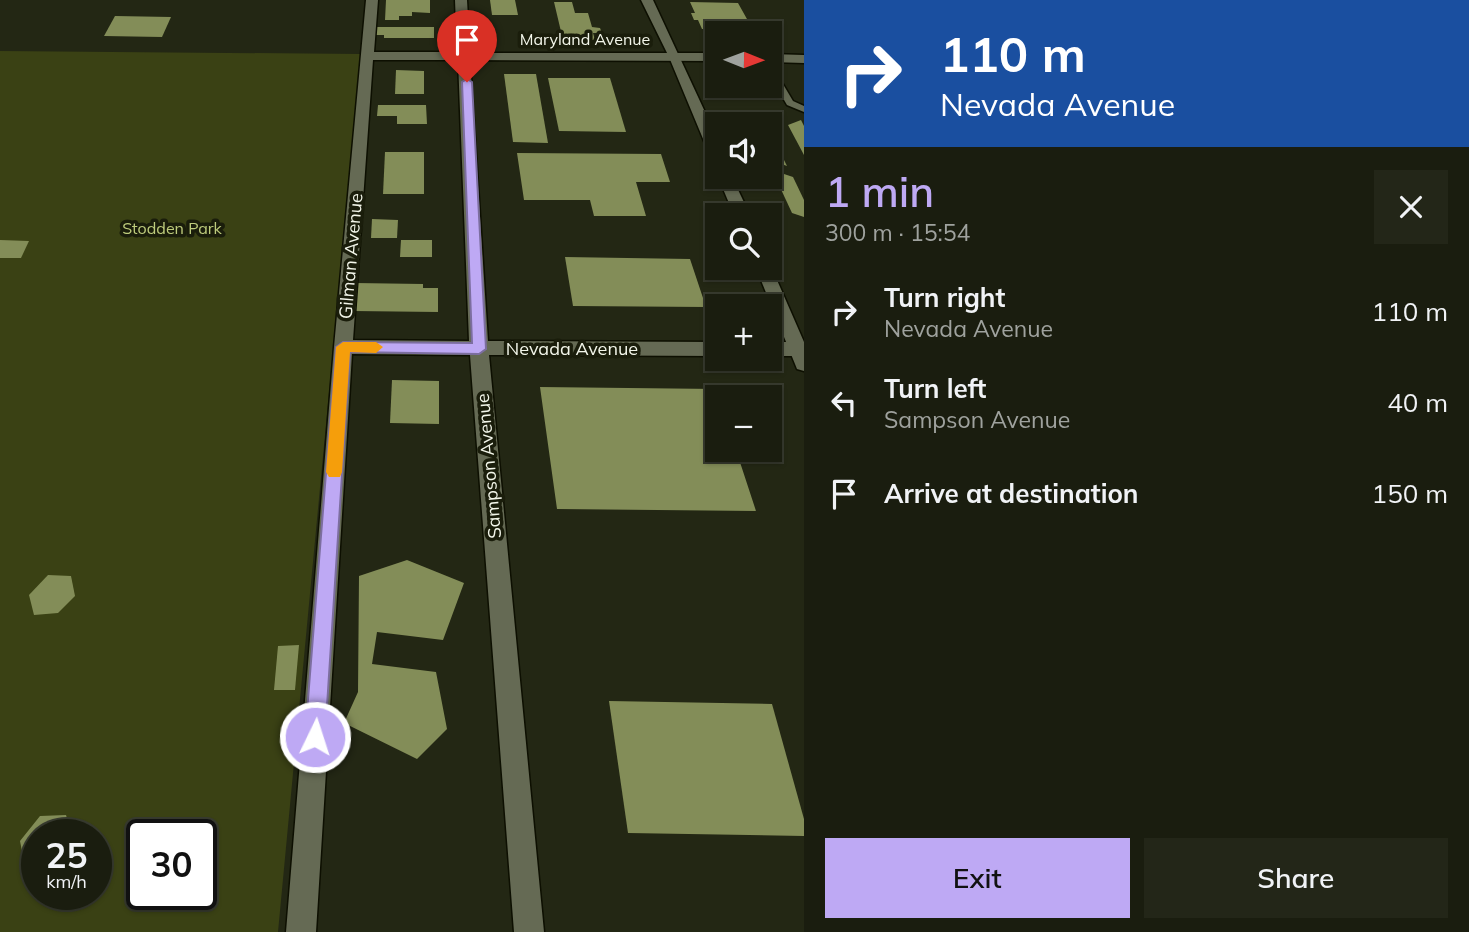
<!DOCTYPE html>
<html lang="en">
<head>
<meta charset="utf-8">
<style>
	:root { --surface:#1a1d0f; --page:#232618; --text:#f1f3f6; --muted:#9fa29e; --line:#383b2f; --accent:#bea9f4 }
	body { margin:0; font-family:Mulish,sans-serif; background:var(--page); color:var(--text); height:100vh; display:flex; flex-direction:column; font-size:26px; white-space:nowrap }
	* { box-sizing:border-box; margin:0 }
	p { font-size:23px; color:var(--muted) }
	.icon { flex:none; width:38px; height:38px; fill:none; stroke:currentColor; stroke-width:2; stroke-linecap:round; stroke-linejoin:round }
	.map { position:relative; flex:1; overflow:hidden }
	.panel { display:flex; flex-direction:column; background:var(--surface); width:665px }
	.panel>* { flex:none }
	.hud { background:#1a4fa0; color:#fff; overflow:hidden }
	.needle { width:46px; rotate:91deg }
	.fabs { position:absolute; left:705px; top:21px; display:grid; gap:14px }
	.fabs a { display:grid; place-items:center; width:77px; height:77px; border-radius:0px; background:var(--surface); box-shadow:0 2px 5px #0004,0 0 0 2px var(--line); font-size:35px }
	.speed { position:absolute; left:21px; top:819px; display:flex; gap:14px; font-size:35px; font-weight:700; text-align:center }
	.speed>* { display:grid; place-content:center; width:91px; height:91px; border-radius:50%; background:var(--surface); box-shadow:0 2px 5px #0004,0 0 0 2px var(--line); line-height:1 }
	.speed small { font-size:18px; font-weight:400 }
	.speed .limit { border:4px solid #111; border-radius:10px; background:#fff; color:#111 }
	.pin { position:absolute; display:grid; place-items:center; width:60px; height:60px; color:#fff; margin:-72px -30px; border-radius:50% 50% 50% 0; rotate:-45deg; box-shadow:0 0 7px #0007 }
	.pin .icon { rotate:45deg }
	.me { position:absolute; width:77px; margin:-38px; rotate:4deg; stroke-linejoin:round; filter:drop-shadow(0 0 5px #0008) }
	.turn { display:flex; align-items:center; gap:24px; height:147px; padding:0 21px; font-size:32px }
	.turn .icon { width:91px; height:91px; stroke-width:2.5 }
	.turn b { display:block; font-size:49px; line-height:60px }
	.round { display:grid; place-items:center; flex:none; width:74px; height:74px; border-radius:0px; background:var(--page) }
	.headline { display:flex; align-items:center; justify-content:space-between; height:119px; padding:0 21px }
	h1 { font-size:42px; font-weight:600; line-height:52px; color:var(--accent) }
	.button { display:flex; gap:14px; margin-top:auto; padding:14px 21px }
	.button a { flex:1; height:80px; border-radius:0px; background:var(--accent); color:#111; font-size:28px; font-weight:600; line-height:80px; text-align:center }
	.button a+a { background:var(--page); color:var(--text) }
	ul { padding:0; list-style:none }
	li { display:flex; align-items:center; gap:21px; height:91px; padding:0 21px }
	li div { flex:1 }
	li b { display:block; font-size:26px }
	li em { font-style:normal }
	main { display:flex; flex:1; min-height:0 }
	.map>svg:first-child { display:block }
	.green { fill:#3a4114; fill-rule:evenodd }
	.building { fill:#838d58 }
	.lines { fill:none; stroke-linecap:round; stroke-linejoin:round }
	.lane-casing { stroke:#0d0f01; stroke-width:3 }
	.street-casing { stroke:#0d0f01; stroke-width:3 }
	.secondary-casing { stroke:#0d0f01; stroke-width:3 }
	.lane { fill:#656a54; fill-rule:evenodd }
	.street { fill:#656a54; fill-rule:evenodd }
	.secondary { fill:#656a54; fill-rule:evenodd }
	.route { fill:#bea9f4; stroke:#7c6e9f; stroke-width:2 }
	.slow { fill:#f59e0b }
	.labels { text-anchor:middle; stroke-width:7; stroke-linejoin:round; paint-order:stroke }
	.far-street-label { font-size:16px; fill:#f3f6ea; stroke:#1a1d0b }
	.far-park-label { font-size:16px; fill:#becc7c; stroke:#1a1d0b }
	.street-label { font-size:18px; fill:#f3f6ea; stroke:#1a1d0b }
</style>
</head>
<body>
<main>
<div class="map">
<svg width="804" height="932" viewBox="0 0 804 932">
	<rect width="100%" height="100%" fill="#232714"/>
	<!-- green -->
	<path class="green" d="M0 51 361 54 278 932H0ZM37 835H96V894H37ZM142 835H201V894H142Z"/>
	<!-- building -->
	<g class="building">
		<path d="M386 0H430V13L412 12V16H399V20H385Z"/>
		<path d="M490 0H515L518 15H492Z"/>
		<path d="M554 2H572L575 13H588L592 27 600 28 602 33H593L595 40H563Z"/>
		<path d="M690 2 738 3 752 28H741L744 33H728L725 29H702L698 20H694L691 13H695Z"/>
		<path d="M115 16 171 17 162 37 104 36Z"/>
		<path d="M376 27H434V38H384V35H375Z"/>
		<path d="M396 70 424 71V94H395Z"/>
		<path d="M504 74H536L548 143 513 142Z"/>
		<path d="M548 78H610L626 132 559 131Z"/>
		<path d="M378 105H426L427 124H397V116H377Z"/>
		<path d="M801 120 804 126V155L788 125Z"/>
		<path d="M770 132 787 166 770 160Z"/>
		<path d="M385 152H424V194H383Z"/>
		<path d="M517 153 661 154 670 182H636L646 216H594L590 200H524Z"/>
		<path d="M772 170 793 177 804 200V217L792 213Z"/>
		<path d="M372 219 398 220 397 238H371Z"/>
		<path d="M0 240 29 241 21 258H0Z"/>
		<path d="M401 240H432V257H400Z"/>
		<path d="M565 257 690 259 706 307 573 306Z"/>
		<path d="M355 283 423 284V288H438V312L353 311Z"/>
		<path d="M392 380 439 381V424L390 423Z"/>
		<path d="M540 387 717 389 720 397H718V450H736L756 511 557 509Z"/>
		<path d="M407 560 464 583 443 640 377 632 372 664 436 672 447 729 417 759 344 723 358 692 359 576Z"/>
		<path d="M48 575 71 576 75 596 58 613 34 615 29 595Z"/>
		<path d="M299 645 295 690H274L278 646Z"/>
		<path d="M609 701 772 704 804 819V836L628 833Z"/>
		<path d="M66 815 72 835H37V872H26L20 841 40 816Z"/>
	</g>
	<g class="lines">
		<defs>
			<path id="lane" d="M770 66 774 69 793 101 804 106V112L787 105 770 76Z"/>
			<g id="street">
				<path d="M366 0H378L374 52H457L455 0H467L470 53H718V61L470 60 488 341 718 342V356L489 355 544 932H514L470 355 352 354 316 932H286L334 347ZM373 60H458L469 341 353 340Z"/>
				<path d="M770 54 804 55V63L770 62Z"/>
				<rect x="770" y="342" width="34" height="14"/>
			</g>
			<g id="secondary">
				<path d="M641 0H653L718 140V162L711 158 669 57Z"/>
				<path d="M718 177H732L750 215H734Z"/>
				<path d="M770 264 804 342V371L797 369 795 364 756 268H770Z"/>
			</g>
		</defs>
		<!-- lane casing -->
		<use href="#lane" class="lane-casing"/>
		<!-- street casing -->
		<use href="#street" class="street-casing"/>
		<!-- secondary casing -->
		<use href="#secondary" class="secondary-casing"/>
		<!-- lane -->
		<use href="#lane" class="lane"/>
		<!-- street -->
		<use href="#street" class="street"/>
		<!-- secondary -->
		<use href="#secondary" class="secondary"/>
	</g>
	<!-- route -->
	<path class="route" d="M467 79 472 82 486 349 479 354 350 352 325 737 322 744 315 747 308 744 305 737 336 347 343 342 472 343 462 82Z"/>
	<!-- slow -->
	<path class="slow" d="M343 342H376L383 347 376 353 350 352 342 472 340 477H329L326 472 336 347Z"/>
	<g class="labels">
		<!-- far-street labels -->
		<g class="far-street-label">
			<text x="585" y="45">Maryland Avenue</text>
		</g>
		<!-- far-park labels -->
		<g class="far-park-label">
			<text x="172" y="234">Stodden Park</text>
		</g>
		<!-- street labels -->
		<g class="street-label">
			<text transform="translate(351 256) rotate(-85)" y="6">Gilman Avenue</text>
			<text x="572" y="355">Nevada Avenue</text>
			<text transform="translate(489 466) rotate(-95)" y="6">Sampson Avenue</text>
		</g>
	</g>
</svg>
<div class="fabs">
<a><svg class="needle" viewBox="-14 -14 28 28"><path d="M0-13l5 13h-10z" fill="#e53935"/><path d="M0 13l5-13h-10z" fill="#9fa29e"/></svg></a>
<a><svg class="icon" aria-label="sound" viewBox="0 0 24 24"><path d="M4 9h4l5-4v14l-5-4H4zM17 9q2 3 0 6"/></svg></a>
<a><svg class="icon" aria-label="search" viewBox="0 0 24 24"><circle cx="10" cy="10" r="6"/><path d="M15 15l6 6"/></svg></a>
<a>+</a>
<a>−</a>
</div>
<div class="speed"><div>25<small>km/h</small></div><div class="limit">30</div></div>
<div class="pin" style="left:467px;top:82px;background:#d93025"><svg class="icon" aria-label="arrive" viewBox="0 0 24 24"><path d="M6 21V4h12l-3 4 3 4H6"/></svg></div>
<svg class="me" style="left:315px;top:737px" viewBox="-20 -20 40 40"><circle r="17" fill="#bea9f4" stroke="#fff" stroke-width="3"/><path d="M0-11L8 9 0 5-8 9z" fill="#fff"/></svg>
</div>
<section class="panel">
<div class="hud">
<div class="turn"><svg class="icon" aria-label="right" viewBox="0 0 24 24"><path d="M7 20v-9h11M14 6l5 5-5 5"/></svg><div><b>110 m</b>Nevada Avenue</div></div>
</div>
<div class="headline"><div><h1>1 min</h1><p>300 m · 15:54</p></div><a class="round"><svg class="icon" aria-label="close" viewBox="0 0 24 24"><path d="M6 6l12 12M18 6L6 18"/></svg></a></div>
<ul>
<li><svg class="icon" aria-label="right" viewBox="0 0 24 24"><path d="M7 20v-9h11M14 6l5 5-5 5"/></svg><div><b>Turn right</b><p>Nevada Avenue</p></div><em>110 m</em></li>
<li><svg class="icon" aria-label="left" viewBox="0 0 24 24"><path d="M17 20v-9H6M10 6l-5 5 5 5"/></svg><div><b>Turn left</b><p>Sampson Avenue</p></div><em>40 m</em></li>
<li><svg class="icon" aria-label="arrive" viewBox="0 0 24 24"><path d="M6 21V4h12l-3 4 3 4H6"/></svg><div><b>Arrive at destination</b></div><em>150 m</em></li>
</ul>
<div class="button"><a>Exit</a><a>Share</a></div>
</section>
</main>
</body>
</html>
